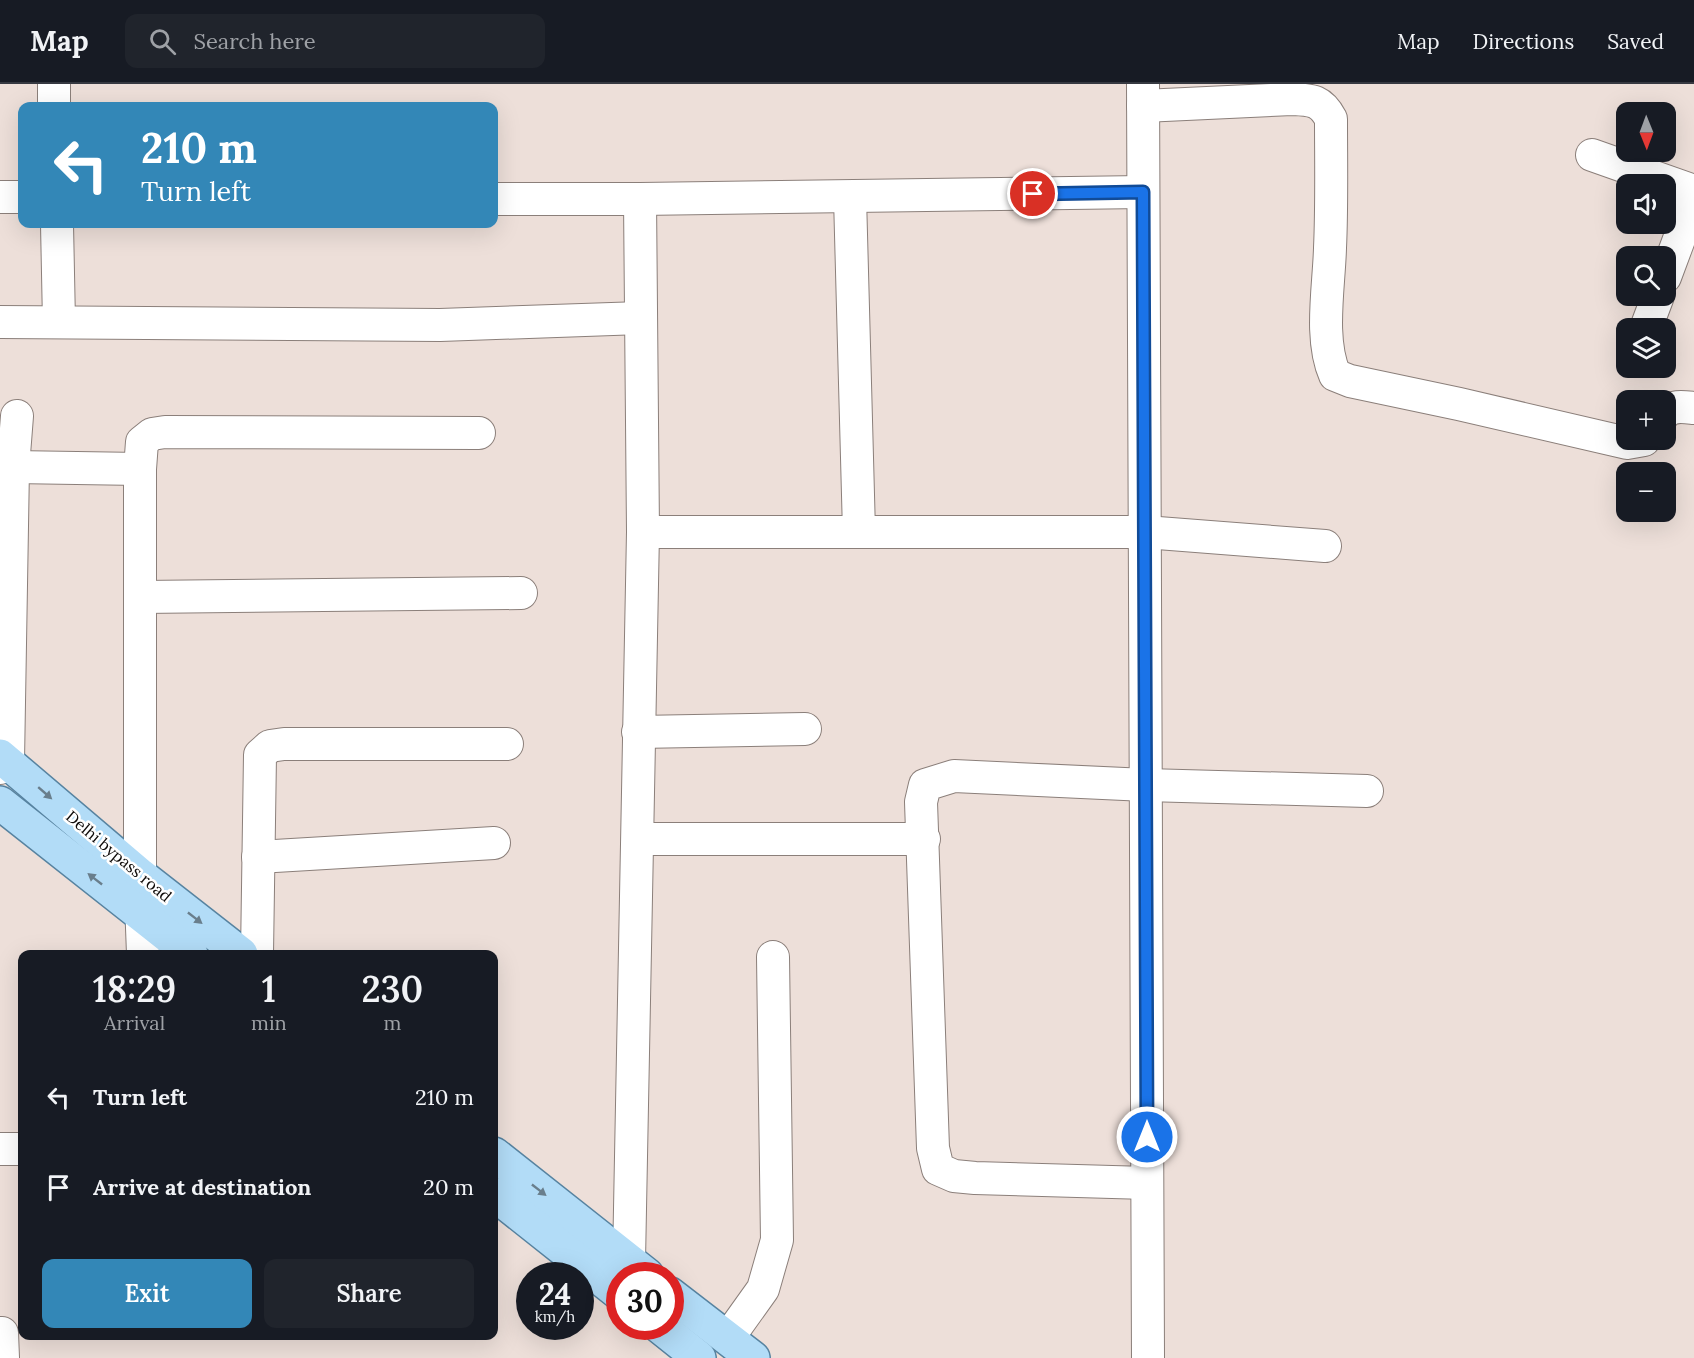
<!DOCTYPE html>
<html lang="en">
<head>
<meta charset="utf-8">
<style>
	:root { --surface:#171b24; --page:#20242c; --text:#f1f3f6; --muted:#9ea1a6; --line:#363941; --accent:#3387b7 }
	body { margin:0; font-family:Lora,serif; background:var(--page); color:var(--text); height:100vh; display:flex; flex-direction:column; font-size:22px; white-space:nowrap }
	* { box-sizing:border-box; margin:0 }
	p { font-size:20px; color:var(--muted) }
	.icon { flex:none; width:33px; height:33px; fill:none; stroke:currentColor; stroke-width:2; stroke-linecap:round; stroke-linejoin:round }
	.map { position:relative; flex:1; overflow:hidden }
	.sheet { position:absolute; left:18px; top:866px; width:480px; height:390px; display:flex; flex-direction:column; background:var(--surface); border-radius:12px; box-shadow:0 6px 24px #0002 }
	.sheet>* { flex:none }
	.guide { position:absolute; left:18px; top:18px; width:480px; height:126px; border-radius:12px; box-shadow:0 6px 24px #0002; background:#3387b7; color:#fff; overflow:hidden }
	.needle { width:39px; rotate:179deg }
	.controls { position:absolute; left:1616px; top:18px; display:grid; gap:12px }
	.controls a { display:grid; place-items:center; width:60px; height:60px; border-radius:12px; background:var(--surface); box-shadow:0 6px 24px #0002; font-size:30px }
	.speed { position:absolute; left:516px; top:1178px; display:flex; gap:12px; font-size:30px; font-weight:700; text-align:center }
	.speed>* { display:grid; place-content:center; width:78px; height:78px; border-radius:50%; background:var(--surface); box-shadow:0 6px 24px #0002; line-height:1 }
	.speed small { font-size:15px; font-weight:400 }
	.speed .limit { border:9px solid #d22; background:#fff; color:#111 }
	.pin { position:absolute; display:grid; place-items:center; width:51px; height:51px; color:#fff; margin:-26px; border:3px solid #fff; border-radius:50%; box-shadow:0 2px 6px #0007 }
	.me { position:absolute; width:66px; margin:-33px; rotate:0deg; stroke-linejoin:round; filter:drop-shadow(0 0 4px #0008) }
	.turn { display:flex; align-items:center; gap:21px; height:126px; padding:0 24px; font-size:27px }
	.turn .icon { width:78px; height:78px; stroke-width:2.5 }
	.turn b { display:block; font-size:42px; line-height:51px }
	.eta { display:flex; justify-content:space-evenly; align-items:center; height:102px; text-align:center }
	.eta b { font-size:36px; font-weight:600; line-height:42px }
	.action { display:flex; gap:12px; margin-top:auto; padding:12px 24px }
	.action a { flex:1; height:69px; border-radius:12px; background:var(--accent); color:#fff; font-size:24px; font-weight:600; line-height:69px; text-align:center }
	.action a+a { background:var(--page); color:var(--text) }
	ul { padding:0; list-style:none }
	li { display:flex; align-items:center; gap:18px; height:90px; padding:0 24px }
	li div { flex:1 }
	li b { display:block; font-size:22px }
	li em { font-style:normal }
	header { display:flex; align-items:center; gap:36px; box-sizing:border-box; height:84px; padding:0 30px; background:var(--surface); border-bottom:2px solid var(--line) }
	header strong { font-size:28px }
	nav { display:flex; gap:33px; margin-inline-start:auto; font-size:21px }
	.search { width:420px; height:54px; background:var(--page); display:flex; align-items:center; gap:15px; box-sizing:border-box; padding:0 21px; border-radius:12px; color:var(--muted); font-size:22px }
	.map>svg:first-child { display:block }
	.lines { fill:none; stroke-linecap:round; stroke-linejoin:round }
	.minor-casing { stroke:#8b7f7a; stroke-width:34 }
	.major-casing { stroke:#5783a0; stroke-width:36 }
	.minor { stroke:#fff; stroke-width:32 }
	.major { stroke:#b2dcf7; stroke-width:33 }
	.oneway { fill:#697e8c }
	.route-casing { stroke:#114b97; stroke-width:15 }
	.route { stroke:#1a73e8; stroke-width:10 }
	.labels { text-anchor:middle; stroke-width:5; stroke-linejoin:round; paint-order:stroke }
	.street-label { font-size:16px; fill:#0f0b09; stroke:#fff }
</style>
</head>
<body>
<header>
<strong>Map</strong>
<div class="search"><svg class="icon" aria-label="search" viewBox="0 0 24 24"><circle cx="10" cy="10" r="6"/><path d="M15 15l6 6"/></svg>Search here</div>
<nav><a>Map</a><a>Directions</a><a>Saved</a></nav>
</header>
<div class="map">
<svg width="1694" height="1274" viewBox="0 0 1694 1274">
	<rect width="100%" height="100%" fill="#eddfd9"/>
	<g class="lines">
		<defs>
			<g id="minor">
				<path d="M54 0V22"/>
				<path d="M1143 0 1148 1274"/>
				<path d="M1143 22 1292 15C1312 16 1321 16 1331 35 1331 78 1332 121 1330 164 1329 203 1319 255 1335 291L1350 297 1459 320 1627 359 1644 356"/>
				<path d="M1592 71 1694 107"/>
				<path d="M0 113H22"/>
				<path d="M850 113 859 448"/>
				<path d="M494 115H640L1143 108"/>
				<path d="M57 140 59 238"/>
				<path d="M1665 193 1694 115"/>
				<path d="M0 238 440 241 641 234"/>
				<path d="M1646 244 1658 212"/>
				<path d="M1665 329C1672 321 1684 323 1694 324"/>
				<path d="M13 383 140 385"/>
				<path d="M643 448H1145L1325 462"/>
				<path d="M141 513 521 509"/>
				<path d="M638 648 805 645"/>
				<path d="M0 684 8 677 13 383 17 332"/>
				<path d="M638 755H924"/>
				<path d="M258 773 494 759"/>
				<path d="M143 870 140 791V385L142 358 152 350 165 348 479 349"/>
				<path d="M257 870 260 671 270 662 284 660H507"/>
				<path d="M0 1065H22"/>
				<path d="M1147 1099 975 1094 954 1092 938 1085 933 1064 921 718 925 701 954 692 1146 701 1367 707"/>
				<path d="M629 1177 643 448 640 115"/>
				<path d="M2 1249 3 1274"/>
				<path d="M728 1254 763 1205 777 1156 773 873"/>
			</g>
			<g id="major">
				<path d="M0 672 140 791 241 870"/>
				<path d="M0 719 191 870"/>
				<path d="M494 1070 647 1191"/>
				<path d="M494 1110 620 1210"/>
				<path d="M670 1210 753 1274"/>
				<path d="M659 1242 699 1274"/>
			</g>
		</defs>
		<!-- minor casing -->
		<use href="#minor" class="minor-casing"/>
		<!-- major casing -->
		<use href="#major" class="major-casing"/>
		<!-- minor -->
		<use href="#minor" class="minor"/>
		<!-- major -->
		<use href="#major" class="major"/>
	</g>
	<!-- one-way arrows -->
	<defs><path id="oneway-solid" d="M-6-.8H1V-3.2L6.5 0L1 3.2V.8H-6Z" transform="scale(1.5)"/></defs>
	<g class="oneway">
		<use href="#oneway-solid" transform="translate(45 709) rotate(41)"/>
		<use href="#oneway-solid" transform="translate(95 795) rotate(-142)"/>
		<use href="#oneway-solid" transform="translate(195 834) rotate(38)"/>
		<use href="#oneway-solid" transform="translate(539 1106) rotate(38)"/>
	</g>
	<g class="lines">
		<defs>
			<path id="route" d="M1033 110 1143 108 1147 1053"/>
		</defs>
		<!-- route casing -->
		<use href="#route" class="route-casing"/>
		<!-- route -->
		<use href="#route" class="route"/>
	</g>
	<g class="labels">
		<!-- street labels -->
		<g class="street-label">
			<text transform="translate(119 772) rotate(40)" y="6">Delhi bypass road</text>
		</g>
	</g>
</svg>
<div class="controls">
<a><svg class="needle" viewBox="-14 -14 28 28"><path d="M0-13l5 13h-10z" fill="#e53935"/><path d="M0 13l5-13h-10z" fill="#9ea1a6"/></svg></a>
<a><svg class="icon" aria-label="sound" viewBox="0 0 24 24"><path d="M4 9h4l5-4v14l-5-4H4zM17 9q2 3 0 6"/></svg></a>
<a><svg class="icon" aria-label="search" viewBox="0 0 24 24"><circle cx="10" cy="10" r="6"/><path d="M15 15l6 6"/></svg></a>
<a><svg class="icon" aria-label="layers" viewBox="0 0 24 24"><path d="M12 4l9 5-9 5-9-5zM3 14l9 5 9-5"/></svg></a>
<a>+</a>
<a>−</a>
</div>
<div class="speed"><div>24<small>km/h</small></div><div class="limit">30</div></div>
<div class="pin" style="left:1033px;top:110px;background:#d93025"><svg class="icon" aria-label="arrive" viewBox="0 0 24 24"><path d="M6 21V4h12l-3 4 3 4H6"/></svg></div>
<svg class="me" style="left:1147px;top:1053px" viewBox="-20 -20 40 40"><circle r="17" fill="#1a73e8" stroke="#fff" stroke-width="3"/><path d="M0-11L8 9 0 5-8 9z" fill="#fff"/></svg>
<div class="guide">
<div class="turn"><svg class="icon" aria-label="left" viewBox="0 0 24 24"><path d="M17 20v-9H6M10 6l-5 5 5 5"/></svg><div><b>210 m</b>Turn left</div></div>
</div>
<section class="sheet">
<div class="eta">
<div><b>18:29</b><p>Arrival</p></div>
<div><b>1</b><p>min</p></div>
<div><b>230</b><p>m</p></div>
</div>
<ul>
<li><svg class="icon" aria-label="left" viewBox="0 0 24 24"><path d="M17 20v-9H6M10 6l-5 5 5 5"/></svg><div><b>Turn left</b></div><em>210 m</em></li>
<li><svg class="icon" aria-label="arrive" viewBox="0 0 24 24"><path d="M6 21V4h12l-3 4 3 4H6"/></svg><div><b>Arrive at destination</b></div><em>20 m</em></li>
</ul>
<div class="action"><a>Exit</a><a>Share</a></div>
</section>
</div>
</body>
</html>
